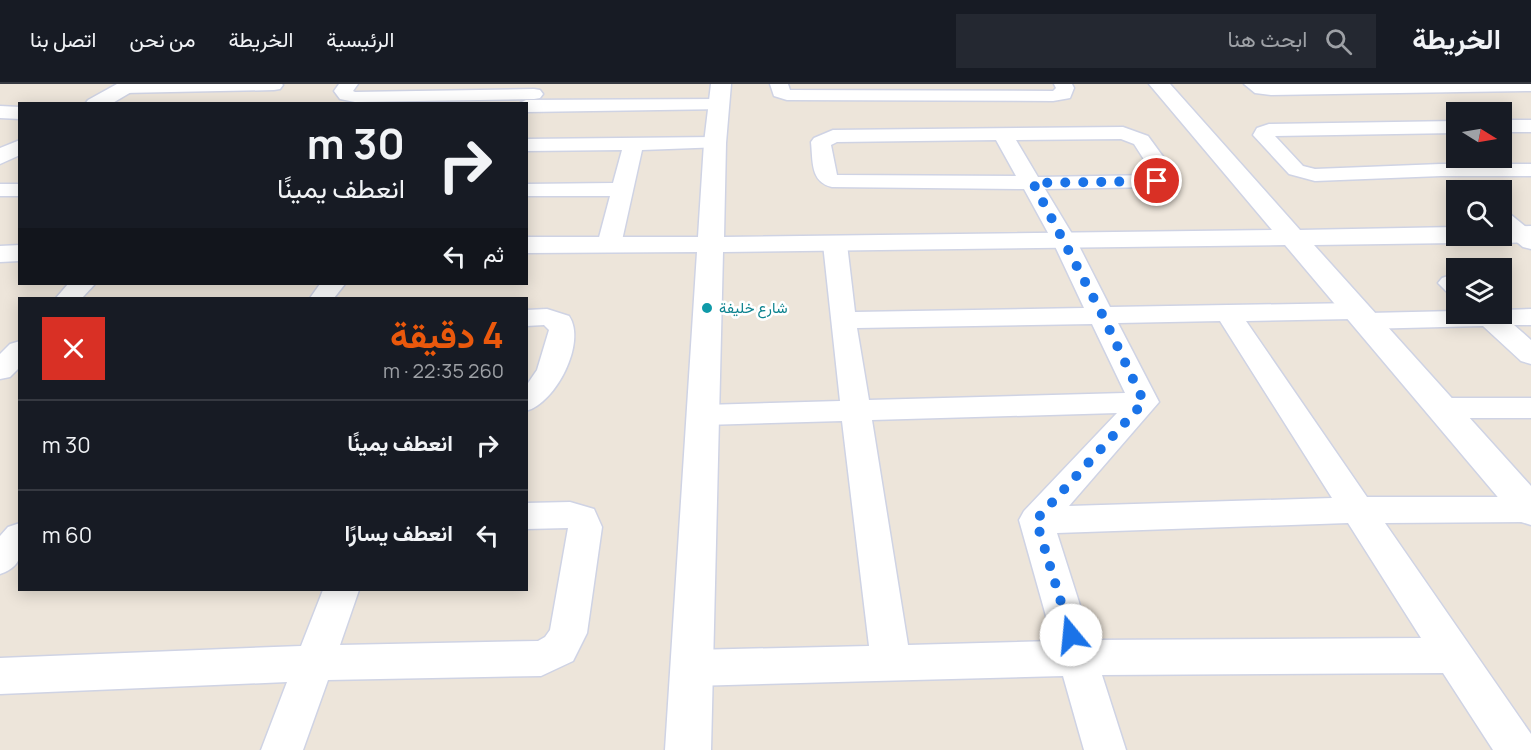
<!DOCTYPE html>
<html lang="ar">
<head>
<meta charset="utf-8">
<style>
	:root { --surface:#171b24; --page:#242831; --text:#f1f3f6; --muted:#9ea1a6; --line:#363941; --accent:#ea580c }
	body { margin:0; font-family:Manrope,Vazirmatn,sans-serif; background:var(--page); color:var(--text); direction:rtl; height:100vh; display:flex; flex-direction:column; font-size:22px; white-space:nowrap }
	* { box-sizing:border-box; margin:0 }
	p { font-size:20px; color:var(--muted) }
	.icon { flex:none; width:33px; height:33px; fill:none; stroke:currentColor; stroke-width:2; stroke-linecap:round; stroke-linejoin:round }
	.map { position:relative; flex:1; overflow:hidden; direction:ltr }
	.panel { position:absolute; left:18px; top:213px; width:510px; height:294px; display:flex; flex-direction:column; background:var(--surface); border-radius:0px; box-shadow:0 3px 15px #0003; direction:rtl }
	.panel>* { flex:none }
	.banner { position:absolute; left:18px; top:18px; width:510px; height:183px; border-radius:0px; box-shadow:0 3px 15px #0003; direction:rtl; background:#171b24; color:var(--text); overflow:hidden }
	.needle { width:39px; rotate:101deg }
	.controls { position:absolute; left:1446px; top:18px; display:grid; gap:12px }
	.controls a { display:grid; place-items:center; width:66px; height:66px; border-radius:0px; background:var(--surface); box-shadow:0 3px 15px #0003; font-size:30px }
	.pin { position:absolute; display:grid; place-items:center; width:51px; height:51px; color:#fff; margin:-26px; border:3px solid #fff; border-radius:50%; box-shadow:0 2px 6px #0007 }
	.me { position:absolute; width:66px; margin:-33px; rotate:343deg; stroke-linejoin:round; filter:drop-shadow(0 0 4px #0008) }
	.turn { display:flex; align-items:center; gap:21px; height:126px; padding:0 24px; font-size:27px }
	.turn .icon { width:78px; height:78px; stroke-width:2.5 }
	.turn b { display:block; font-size:42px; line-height:51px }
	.then { display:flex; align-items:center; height:57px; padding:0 24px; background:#0003; gap:12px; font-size:22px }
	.round { display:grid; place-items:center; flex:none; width:63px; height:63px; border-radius:0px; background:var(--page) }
	.head { display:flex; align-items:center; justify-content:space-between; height:102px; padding:0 24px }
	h1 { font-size:36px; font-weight:700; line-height:45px; color:var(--accent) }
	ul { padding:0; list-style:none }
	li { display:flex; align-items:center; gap:18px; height:90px; padding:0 24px; border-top:2px solid var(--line) }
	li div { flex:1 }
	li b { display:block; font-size:22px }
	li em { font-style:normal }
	header { display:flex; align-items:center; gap:36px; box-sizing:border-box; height:84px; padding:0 30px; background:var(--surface); border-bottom:2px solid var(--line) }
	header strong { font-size:28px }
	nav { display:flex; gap:33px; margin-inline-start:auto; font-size:21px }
	.search { width:420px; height:54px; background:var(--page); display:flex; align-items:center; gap:15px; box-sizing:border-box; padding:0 21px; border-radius:0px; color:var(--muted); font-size:22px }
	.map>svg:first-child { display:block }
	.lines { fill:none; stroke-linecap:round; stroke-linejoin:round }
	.street-casing { stroke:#cfd3e4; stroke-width:3 }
	.secondary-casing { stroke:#cfd3e4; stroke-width:3 }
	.street { fill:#fff; fill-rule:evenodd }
	.secondary { fill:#fff; fill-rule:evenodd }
	.route { stroke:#1a73e8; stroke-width:10; stroke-dasharray:0 18 }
	.culture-dot { fill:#0f9aa8; stroke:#fff; stroke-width:2 }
	.labels { text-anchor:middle; stroke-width:5; stroke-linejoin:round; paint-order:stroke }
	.culture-label { font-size:15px; fill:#0d838f; stroke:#fff; text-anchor:start }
</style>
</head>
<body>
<header>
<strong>الخريطة</strong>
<div class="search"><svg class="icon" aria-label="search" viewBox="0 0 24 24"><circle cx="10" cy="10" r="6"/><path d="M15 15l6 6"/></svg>ابحث هنا</div>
<nav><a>الرئيسية</a><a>الخريطة</a><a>من نحن</a><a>اتصل بنا</a></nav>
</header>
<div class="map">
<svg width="1531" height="666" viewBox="0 0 1531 666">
	<rect width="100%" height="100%" fill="#ede5da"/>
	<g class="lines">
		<defs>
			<g id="street">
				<path d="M118 0H282L283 1 280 5 274 6 123 9 117 8 114 4Z"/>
				<path d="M339 0H358L353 7 355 8 534 5 540 6 543 10 540 14 534 15 355 18 340 15 334 7Z"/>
				<path d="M770 0H788L790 6 1053 7 1056 4 1054 0H1072L1074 4 1070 14 1053 17 787 16 774 12Z"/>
				<path d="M1244 0H1531V7L1271 11 1255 9Z"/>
				<path d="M719 15 726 17 728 21 726 25 526 28V20H518L526 16Z"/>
				<path d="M0 22 20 23V35L0 34Z"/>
				<rect x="1502" y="36" width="29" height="12"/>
				<path d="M1456 37V49L1275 52 1303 82 1315 85 1441 80H1531V92H1441L1315 97 1289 90 1253 51 1257 44 1269 40Z"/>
				<path d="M1123 43 1148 52 1175 89 1172 98 1157 103 1045 105 1077 158 1110 223 1356 219 1365 221 1368 229 1456 227V230H1502V226L1531 225V241H1514L1531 256V280L1521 277 1483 242 1364 245 1355 243 1351 237 1352 235 1246 237 1367 413H1531V437L1527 438 1385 439 1531 650V666H1493L1443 589 1102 591 1126 666H1084L1063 592 692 602 678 597 672 584 678 571 692 566 869 562 842 337 704 341 693 338 689 331 693 324 704 321 840 317 823 160 827 155 835 153 843 155 847 160 855 228 1084 224 1053 158 1024 105 832 103C810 98 813 77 811 58L814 54 833 46ZM1121 55 1134 60 1154 91 1038 93 1016 56ZM996 56 1016 92 837 91 831 61 837 58ZM1220 237 1332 414 1069 422 1159 318 1118 239ZM1092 240 1125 309 869 316 857 244ZM1117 329 1024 427 1019 436 1053 557 908 561 872 336ZM1348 439 1421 554 1091 556 1057 449Z"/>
				<path d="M715 53 722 55 725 59 722 63 642 66 621 161 617 166 609 168 601 166 597 161 610 112H526V100L613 99 622 66 526 67V55Z"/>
				<rect x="0" y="100" width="20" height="12"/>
				<path d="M1502 128 1510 130 1531 147V165L1523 163 1502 146Z"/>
				<path d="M1451 191 1456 193V210L1447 208 1438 199 1442 194Z"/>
				<path d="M68 200H95L82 214H56Z"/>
				<path d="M320 200H345L334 214H310Z"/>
				<path d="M547 225 569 232C587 258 556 319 526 327V302L537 286 549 246 544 241 526 242V226Z"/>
				<path d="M20 257V283L10 293 0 295V270L10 260Z"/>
				<path d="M1442 314H1531V334H1442L1432 331 1427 324 1432 317Z"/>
				<path d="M570 418 594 425 602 443 587 549 573 577 541 592 328 596 303 666H261L287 598 0 610V574L301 562 323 506H359L340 561 538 557 545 553 550 546 568 444 526 445V419Z"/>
				<path d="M20 439C20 464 27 481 0 490V452L8 443Z"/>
			</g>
			<g id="secondary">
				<path d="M117 0H141L138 4 111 20H85L88 16Z"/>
				<path d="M711 0H731L726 59 724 153 1272 146 1149 0H1170L1300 146 1456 143V152H1468L1465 156 1456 159 1314 161 1531 402V441L1518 437 1285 161 723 168 711 666H665L697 168 526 169V153H698L704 59Z"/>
				<path d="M20 56V71L0 80V64Z"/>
				<path d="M1531 142V158L1502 159 1493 156 1490 152H1502V143Z"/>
				<path d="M20 161V177L0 178V162Z"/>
			</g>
		</defs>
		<!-- street casing -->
		<use href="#street" class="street-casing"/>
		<!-- secondary casing -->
		<use href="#secondary" class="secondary-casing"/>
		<!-- street -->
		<use href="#street" class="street"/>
		<!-- secondary -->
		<use href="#secondary" class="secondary"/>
	</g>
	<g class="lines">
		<!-- route -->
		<path class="route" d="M1071 551 1036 436 1144 318 1103 232 1033 99 1157 97"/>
	</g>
	<!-- markers -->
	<circle class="culture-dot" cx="707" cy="224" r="6"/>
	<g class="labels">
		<!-- culture labels -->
		<g class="culture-label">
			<text x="719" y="229">شارع خليفة</text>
		</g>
	</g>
</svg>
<div class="controls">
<a><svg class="needle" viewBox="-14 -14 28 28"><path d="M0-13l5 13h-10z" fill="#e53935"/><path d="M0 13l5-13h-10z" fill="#9ea1a6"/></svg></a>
<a><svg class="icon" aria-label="search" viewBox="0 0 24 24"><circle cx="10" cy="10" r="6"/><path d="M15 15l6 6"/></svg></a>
<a><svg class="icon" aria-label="layers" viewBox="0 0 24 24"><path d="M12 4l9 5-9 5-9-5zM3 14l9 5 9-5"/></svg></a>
</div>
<div class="pin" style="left:1157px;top:97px;background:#d93025"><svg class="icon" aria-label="arrive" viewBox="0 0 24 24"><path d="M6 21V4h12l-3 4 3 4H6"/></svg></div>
<svg class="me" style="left:1071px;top:551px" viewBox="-20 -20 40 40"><circle r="19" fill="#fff"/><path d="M0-13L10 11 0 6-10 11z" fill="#1a73e8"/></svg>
<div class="banner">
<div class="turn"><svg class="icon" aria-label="right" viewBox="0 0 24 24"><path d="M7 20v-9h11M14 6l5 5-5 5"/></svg><div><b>30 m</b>انعطف يمينًا</div></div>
<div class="then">ثم<svg class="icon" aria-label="left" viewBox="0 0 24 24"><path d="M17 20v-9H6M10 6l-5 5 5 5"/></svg></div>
</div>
<section class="panel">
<div class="head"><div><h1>4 دقيقة</h1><p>260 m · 22:35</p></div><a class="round" style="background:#d93025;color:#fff"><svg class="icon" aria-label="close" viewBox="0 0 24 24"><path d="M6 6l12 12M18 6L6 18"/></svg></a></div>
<ul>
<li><svg class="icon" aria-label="right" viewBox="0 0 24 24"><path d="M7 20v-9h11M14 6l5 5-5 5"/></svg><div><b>انعطف يمينًا</b></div><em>30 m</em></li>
<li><svg class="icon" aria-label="left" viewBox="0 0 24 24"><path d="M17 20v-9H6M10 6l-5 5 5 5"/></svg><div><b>انعطف يسارًا</b></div><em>60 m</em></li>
</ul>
</section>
</div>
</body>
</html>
